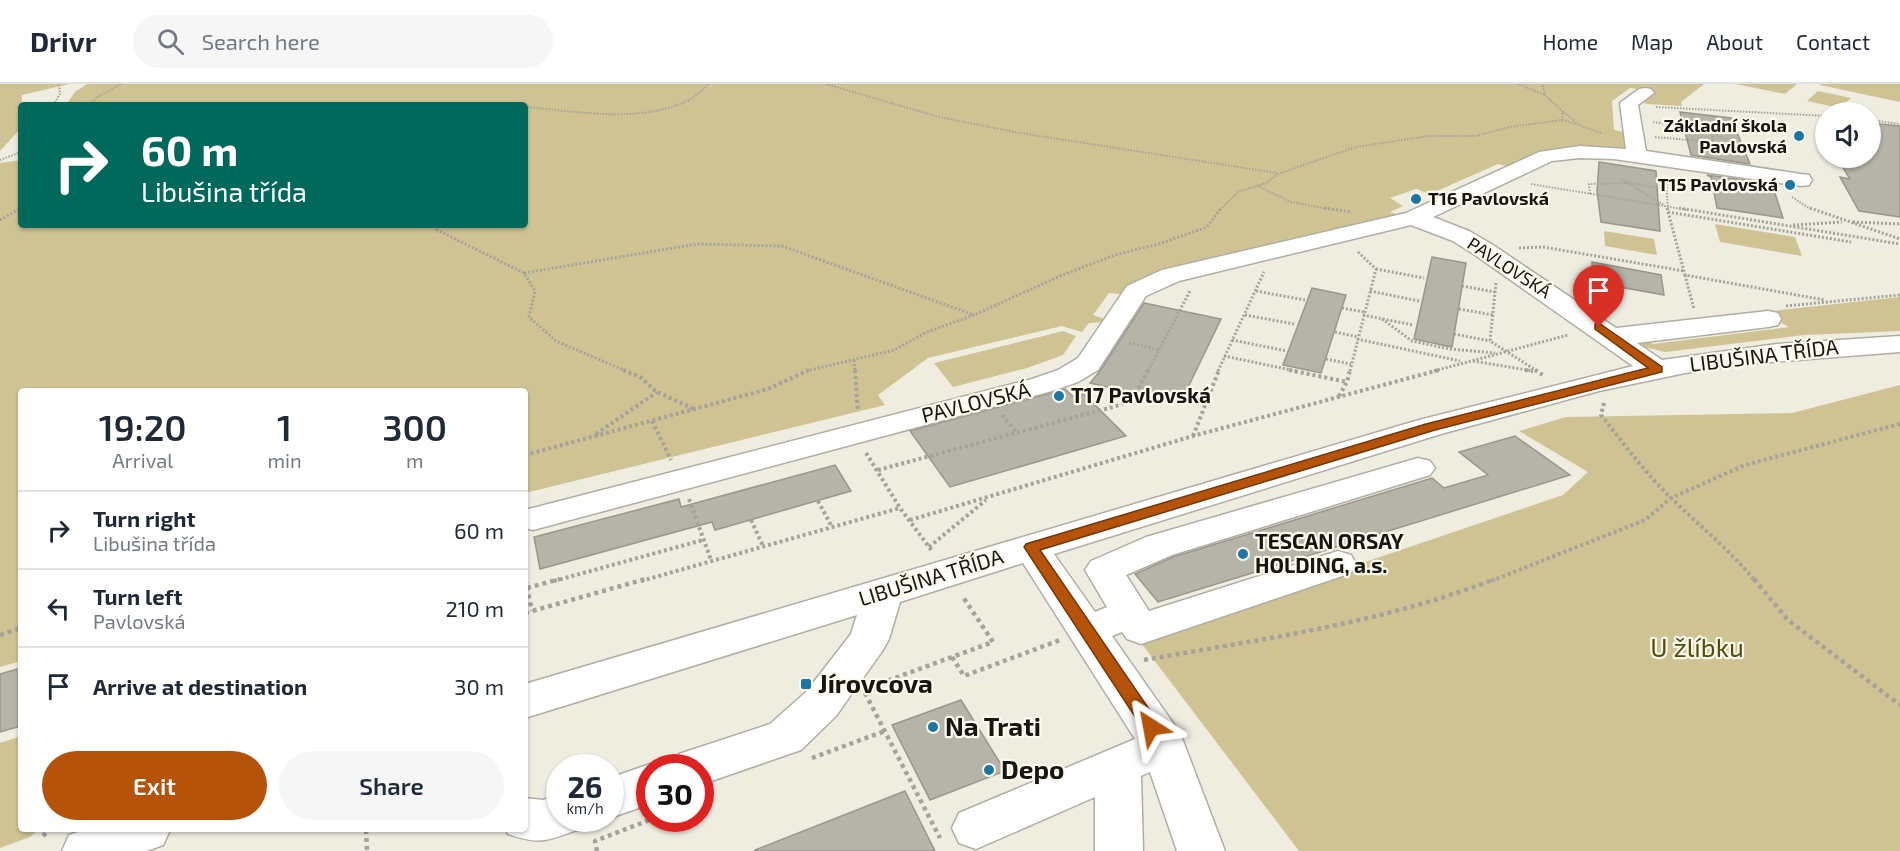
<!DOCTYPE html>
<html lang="en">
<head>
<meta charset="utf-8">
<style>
	:root { --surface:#fff; --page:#f6f6f7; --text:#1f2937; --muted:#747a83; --line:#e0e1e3; --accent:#b45309 }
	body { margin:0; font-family:"Exo 2",sans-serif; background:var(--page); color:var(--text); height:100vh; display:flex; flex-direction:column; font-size:22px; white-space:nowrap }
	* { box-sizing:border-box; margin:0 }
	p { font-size:20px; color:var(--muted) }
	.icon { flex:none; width:33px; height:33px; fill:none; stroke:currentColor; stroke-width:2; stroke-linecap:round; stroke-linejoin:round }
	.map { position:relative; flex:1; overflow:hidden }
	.drawer { position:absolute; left:18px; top:304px; width:510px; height:444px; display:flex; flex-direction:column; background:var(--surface); border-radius:6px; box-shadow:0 2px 4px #0004 }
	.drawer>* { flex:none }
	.hud { position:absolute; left:18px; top:18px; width:510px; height:126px; border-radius:6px; box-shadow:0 2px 4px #0004; background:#00695c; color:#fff; overflow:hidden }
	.tools { position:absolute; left:1815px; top:18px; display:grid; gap:12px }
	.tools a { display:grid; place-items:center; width:66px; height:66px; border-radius:50%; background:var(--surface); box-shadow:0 2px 4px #0004; font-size:30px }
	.speed { position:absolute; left:546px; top:670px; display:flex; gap:12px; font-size:30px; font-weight:700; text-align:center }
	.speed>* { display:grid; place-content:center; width:78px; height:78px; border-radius:50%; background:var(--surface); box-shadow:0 2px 4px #0004; line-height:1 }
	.speed small { font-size:15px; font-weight:400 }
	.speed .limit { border:9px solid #d22; background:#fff; color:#111 }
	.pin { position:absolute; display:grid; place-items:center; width:51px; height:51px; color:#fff; margin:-62px -26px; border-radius:50% 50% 50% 0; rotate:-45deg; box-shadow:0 0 6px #0007 }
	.pin .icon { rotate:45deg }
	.me { position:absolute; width:66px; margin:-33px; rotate:326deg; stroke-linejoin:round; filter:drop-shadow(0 0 4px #0008) }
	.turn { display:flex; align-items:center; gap:21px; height:126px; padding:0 24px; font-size:27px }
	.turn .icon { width:78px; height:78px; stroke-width:2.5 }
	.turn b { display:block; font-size:42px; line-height:51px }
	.eta { display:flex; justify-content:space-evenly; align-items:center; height:102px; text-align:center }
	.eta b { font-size:36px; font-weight:600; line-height:42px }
	.cta { display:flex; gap:12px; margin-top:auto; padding:12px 24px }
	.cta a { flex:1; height:69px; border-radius:36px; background:var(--accent); color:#fff; font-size:24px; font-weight:600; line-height:69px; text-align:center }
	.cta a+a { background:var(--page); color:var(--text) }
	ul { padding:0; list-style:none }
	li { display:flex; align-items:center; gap:18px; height:78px; padding:0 24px; border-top:2px solid var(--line) }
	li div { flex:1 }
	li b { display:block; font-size:22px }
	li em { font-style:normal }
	header { display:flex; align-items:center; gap:36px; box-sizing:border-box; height:84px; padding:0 30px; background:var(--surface); border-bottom:2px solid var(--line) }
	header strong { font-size:28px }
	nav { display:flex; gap:33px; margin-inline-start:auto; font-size:21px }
	.search { width:420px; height:54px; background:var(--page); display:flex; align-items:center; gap:15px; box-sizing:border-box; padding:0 21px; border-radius:33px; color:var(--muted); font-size:22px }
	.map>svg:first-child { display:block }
	.green { fill:#d0c393 }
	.building { fill:#b6b3a8; stroke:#99968b; stroke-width:1.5 }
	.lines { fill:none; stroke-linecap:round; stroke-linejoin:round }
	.minor-casing { stroke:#b0aea3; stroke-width:3 }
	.path-far3 { stroke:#a5a299; stroke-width:2; stroke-dasharray:1.5 1.5; stroke-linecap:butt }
	.path-far2 { stroke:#a5a299; stroke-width:3; stroke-dasharray:2 2; stroke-linecap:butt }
	.path-far1 { stroke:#a5a299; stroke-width:4; stroke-dasharray:3 3; stroke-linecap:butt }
	.path { stroke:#a5a299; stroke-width:4.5; stroke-dasharray:4 4; stroke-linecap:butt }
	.minor { fill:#fff; fill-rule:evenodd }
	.route { fill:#b45309; stroke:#753606; stroke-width:1.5 }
	.poi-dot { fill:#1b76a4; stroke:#fcf9ed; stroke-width:2 }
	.labels { text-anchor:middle; stroke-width:4.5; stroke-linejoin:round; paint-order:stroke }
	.far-poi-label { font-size:18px; font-weight:bold; fill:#161511; stroke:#fcf9ed; text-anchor:end }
	.far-street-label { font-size:18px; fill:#161511; stroke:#fcf9ed }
	.street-label { font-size:21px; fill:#161511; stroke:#fcf9ed }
	.poi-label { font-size:21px; font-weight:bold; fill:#161511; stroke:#fcf9ed; text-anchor:start }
	.near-park-label { font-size:26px; fill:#584a0b; stroke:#fcf9ed }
	.near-poi-label { font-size:26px; font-weight:bold; fill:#161511; stroke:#fcf9ed; text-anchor:start }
</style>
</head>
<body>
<header>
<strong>Drivr</strong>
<div class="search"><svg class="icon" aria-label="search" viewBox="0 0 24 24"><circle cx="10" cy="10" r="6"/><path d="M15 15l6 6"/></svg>Search here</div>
<nav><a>Home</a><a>Map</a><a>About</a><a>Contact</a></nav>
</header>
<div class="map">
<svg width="1900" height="767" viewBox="0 0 1900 767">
	<rect width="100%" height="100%" fill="#efece0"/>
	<!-- green -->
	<g class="green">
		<path d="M0 0H69L22 11 21 44 0 67Z"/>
		<path d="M87 0H1704L1681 18 1682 22 1647 20 1641 18 1651 12 1646 6 1630 4 1612 17 1614 46 1624 48 1628 63 1624 66 1511 83 1498 80 1430 110 1416 105 1390 114 1403 122 1390 128 1401 132 1120 210 1109 209 1093 231 1102 234 1105 238 1089 239 1082 248 1062 242 928 274 878 311 885 321 525 409V308H21V577L0 583V79L21 76V141H525V21H66L75 8Z"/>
		<path d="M1735 0H1797L1785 10Z"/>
		<path d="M1900 0V18L1820 1 1821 0Z"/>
		<path d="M1818 7 1851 14 1840 24 1807 17Z"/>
		<path d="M1715 140 1795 153 1802 172 1720 158Z"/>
		<path d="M1604 147 1654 155 1657 171 1605 162Z"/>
		<path d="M1900 213V247L1804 251 1665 268 1636 261 1640 251 1653 260 1789 243 1763 228Z"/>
		<path d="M1063 247 1076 252 1063 271 1027 284 953 303 934 279Z"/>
		<path d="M1900 301V767H1299L1138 555 1563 411 1588 388 1519 347 1566 333 1792 329Z"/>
		<path d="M21 652V746H38L30 753 0 764V659Z"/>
	</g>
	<!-- building -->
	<g class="building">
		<path d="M1680 28 1731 34 1750 80 1691 71Z"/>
		<path d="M1870 39 1900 42V133L1859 127 1840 93 1850 95 1837 74H1870Z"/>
		<path d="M1599 78 1656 87 1660 147 1601 138 1597 107Z"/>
		<path d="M1707 91 1772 100 1783 134 1717 124 1711 93Z"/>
		<path d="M1432 173 1466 179 1452 263 1414 255Z"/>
		<path d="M1592 178 1661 191 1664 211 1592 198Z"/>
		<path d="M1312 204 1346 211 1321 289 1283 281Z"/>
		<path d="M1144 219 1221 235 1180 320 1090 299 1100 287Z"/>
		<path d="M1065 305 1078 317 1083 309 1126 352 950 403 910 347Z"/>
		<path d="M1515 352 1570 391 1158 518 1135 490 1173 473 1432 394 1444 404 1488 391 1459 368Z"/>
		<path d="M835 381 851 407 715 446 712 438 540 485 534 453 679 415 681 423Z"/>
		<path d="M21 584V642L0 648V590Z"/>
		<path d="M961 616 1005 687 930 716 892 641Z"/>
		<path d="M905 707 935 767H756L755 766Z"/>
	</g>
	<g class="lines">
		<defs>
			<g id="minor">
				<path d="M1645 4 1651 5 1654 9 1638 21 1646 67 1801 90 1809 91 1812 96 1809 101 1801 102 1614 75 1580 74 1552 77 1433 133 1469 147 1493 161 1616 244 1768 227 1778 229 1781 235 1778 241 1768 243 1637 259 1662 276 1777 260 1900 252V268L1746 280 1685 289 1599 307 1441 350 1054 470 1095 528 1107 523 1085 486 1091 477 1146 453 1418 374 1430 377 1435 384 1430 391 1172 471 1126 491 1149 527 1338 467 1351 471 1356 480 1351 489 1141 560 1127 555 1122 548 1112 552 1180 649 1225 767H1177L1150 688 1141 692 1143 767H1095V713L976 765 959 759 952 744 959 729 1135 655 1023 479 900 518 889 555 883 566 836 632 801 666 700 701V684H672L679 670 770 640 806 608 851 550 857 531 525 634V600L1419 336 1633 282 1475 171 1453 157 1411 141 1179 197 1146 212 1098 286 1078 298 1052 307 533 446 525 444V426L1032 295 1058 286 1078 274 1127 202 1162 186 1406 129 1539 68 1580 62 1626 65 1620 19 1639 5Z"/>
				<path d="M650 680 660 684H650V720L610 734V694Z"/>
				<path d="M560 710V735H582L577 746C546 757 540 761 508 750L506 746H525V714L543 716Z"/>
				<path d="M84 746H170L163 761 147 767H62L69 751Z"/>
			</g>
		</defs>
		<!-- minor casing -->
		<use href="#minor" class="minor-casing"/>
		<!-- path-far3 -->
		<g class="path-far3">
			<path d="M826 0 939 33 1020 49 1277 89"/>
			<path d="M1518 0 1545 11"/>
			<path d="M53 21 60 10 59 0"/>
			<path d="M90 21 96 14 121 0"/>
			<path d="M525 23C577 27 637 40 687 17 695 13 702 6 709 0"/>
			<path d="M1656 23 1826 32"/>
			<path d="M1564 28 1579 41 1601 49"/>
			<path d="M1562 36 1576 40"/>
			<path d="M1870 36 1900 40"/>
			<path d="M1653 38 1713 46"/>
			<path d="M1714 50 1751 66 1754 70"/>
			<path d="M1655 53 1713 58 1712 43"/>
			<path d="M0 76 21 68"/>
			<path d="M1666 94 1668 126"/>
			<path d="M1621 95 1664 121"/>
			<path d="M1531 100 1688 126"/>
			<path d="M1258 102 1291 118 1335 126"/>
			<path d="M1590 110 1589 100 1628 99 1666 105"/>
			<path d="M1792 113 1812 126"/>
			<path d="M18 126 21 124"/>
			<path d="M1220 126 1238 108 1266 99 1278 90 1356 63 1428 52H1476L1509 43 1562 36 1563 28 1545 11 1542 0"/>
		</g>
		<!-- path-far2 -->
		<g class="path-far2">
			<path d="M1324 124 1352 128"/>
			<path d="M1667 124 1685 191 1825 216"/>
			<path d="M1679 124 1900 160"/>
			<path d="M1810 124 1900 155"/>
			<path d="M1668 128 1851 158"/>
			<path d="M0 136 21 124"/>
			<path d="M1853 138 1900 140"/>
			<path d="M437 141V146L524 189 535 207 529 233 556 257 626 287"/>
			<path d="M1793 141 1842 138"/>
			<path d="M1519 164 1543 163 1684 187"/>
			<path d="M1376 185 1424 194"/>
			<path d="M524 189 697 160 782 162 974 231"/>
			<path d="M1685 191 1694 225"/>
			<path d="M1496 199 1490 257 1537 287"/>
			<path d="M1462 202 1495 208"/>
			<path d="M1256 207 1305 216"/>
			<path d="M1370 207 1419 217"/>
			<path d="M1786 222 1900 211"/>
			<path d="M1342 224 1364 228"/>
			<path d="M1459 225 1493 231"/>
			<path d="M1245 231 1294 240"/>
			<path d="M1363 231 1413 241"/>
			<path d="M1382 235 1412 257 1450 265 1495 269"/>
			<path d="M1335 248 1358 253"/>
			<path d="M1454 250 1490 257"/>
			<path d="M1357 255 1460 277"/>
			<path d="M1232 256 1287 267"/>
			<path d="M1129 259 1159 266"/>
			<path d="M1224 272 1296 287"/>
			<path d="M1326 275 1351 280"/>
			<path d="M854 276 855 287"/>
			<path d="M1473 277 1533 287"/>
			<path d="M806 287 894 266 927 248 974 231 1060 192 1115 171 1162 159 1207 143 1221 124"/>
			<path d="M1148 287 1190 207"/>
			<path d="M1218 287 1264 188"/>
			<path d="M1350 287 1376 185 1357 167"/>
			<path d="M1434 287 1568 251"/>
		</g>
		<!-- path-far1 -->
		<g class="path-far1">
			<path d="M623 286 640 293 657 308 694 325"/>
			<path d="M855 286 858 328"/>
			<path d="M1289 286 1347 298"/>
			<path d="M1525 286 1533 287"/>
			<path d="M1535 286 1543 291"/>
			<path d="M1339 312 1347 298 1350 286"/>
			<path d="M1604 319 1601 331C1624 360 1646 390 1673 416 1701 443 1731 467 1755 497"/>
			<path d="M1002 331 1018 350"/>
			<path d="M652 337 671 376"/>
			<path d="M596 350 657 308"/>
			<path d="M1193 352 1219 286"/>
			<path d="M866 369 900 424 932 467"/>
			<path d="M525 371 768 305 809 286"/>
			<path d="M878 386 1120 321 1135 311 1148 286"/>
			<path d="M689 415 711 476"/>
			<path d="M818 417 832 443"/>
			<path d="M751 436 763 462"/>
			<path d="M910 436 1193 352 1439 286"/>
			<path d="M929 463 986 416"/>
			<path d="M525 493 526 497"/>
			<path d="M554 497 703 456"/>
			<path d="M641 497 900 424"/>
			<path d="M1491 497 1645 436 1671 414 1745 381 1900 340"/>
		</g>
		<!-- path -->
		<g class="path">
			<path d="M525 495 532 527"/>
			<path d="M1754 495 1788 536 1900 621"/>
			<path d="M527 504 560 495"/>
			<path d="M525 529 646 495"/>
			<path d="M0 551 21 544"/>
			<path d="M952 573 964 592 1060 556"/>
			<path d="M1144 576C1262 555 1383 539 1495 495"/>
			<path d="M873 602 993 558 963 513"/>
			<path d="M865 609 940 754"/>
			<path d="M812 674 885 647"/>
			<path d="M366 746 367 767"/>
			<path d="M43 752 49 746"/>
			<path d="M597 767 595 757 652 735"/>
		</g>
		<!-- minor -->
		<use href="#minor" class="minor"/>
	</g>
	<!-- route -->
	<path class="route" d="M1599 239 1662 283V288L1435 346 1040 466 1158 638 1160 643 1158 648 1151 651 1145 648 1024 463 1026 460 1426 340 1648 284 1595 245V240Z"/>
	<!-- markers -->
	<g class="poi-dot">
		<circle cx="1799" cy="52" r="6"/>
		<circle cx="1790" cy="101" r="6"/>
		<circle cx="1416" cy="115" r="6"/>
		<circle cx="1059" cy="312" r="6"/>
		<circle cx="1243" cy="470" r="6"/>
		<rect x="800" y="594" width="12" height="12" rx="3"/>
		<circle cx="933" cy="643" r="6"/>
		<circle cx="989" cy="686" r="6"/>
	</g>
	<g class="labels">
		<!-- far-poi labels -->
		<g class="far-poi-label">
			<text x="1787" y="48">Základní škola<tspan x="1787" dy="21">Pavlovská</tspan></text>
			<text x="1778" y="107">T15 Pavlovská</text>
			<text x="1428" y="121" text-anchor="start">T16 Pavlovská</text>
		</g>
		<!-- far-street labels -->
		<g class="far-street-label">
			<text transform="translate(1509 184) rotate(33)" y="6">PAVLOVSKÁ</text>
		</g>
		<!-- street labels -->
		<g class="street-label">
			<text transform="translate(1764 272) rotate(-7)" y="7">LIBUŠINA TŘÍDA</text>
			<text transform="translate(976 319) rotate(-14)" y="7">PAVLOVSKÁ</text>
			<text transform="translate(931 494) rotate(-17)" y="7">LIBUŠINA TŘÍDA</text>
		</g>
		<!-- poi labels -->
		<g class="poi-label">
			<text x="1071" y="319">T17 Pavlovská</text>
			<text x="1255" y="465">TESCAN ORSAY<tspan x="1255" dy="24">HOLDING, a.s.</tspan></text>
		</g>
		<!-- near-park labels -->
		<g class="near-park-label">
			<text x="1697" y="573">U žlíbku</text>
		</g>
		<!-- near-poi labels -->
		<g class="near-poi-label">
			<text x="818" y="609">Jírovcova</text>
			<text x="945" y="652">Na Trati</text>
			<text x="1001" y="695">Depo</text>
		</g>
	</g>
</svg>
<div class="tools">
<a><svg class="icon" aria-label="sound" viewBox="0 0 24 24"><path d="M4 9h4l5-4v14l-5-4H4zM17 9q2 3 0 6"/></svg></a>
</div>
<div class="speed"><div>26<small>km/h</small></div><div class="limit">30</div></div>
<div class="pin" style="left:1599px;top:243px;background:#d93025"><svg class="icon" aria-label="arrive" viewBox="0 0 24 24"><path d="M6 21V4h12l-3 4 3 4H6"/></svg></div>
<svg class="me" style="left:1151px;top:643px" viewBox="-20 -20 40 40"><path d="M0-17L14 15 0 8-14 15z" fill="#b45309" stroke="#fff" stroke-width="4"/></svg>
<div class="hud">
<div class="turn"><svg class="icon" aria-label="right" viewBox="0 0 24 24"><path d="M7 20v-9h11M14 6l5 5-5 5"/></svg><div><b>60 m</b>Libušina třída</div></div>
</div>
<section class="drawer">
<div class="eta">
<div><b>19:20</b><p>Arrival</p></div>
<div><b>1</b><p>min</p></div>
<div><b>300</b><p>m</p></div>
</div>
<ul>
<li><svg class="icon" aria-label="right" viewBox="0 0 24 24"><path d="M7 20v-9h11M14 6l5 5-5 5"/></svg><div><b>Turn right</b><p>Libušina třída</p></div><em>60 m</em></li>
<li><svg class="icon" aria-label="left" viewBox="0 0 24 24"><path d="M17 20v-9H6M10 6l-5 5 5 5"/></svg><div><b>Turn left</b><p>Pavlovská</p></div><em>210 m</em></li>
<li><svg class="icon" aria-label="arrive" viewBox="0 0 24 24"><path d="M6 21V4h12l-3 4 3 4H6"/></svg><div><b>Arrive at destination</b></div><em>30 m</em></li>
</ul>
<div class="cta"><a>Exit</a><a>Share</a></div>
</section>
</div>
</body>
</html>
